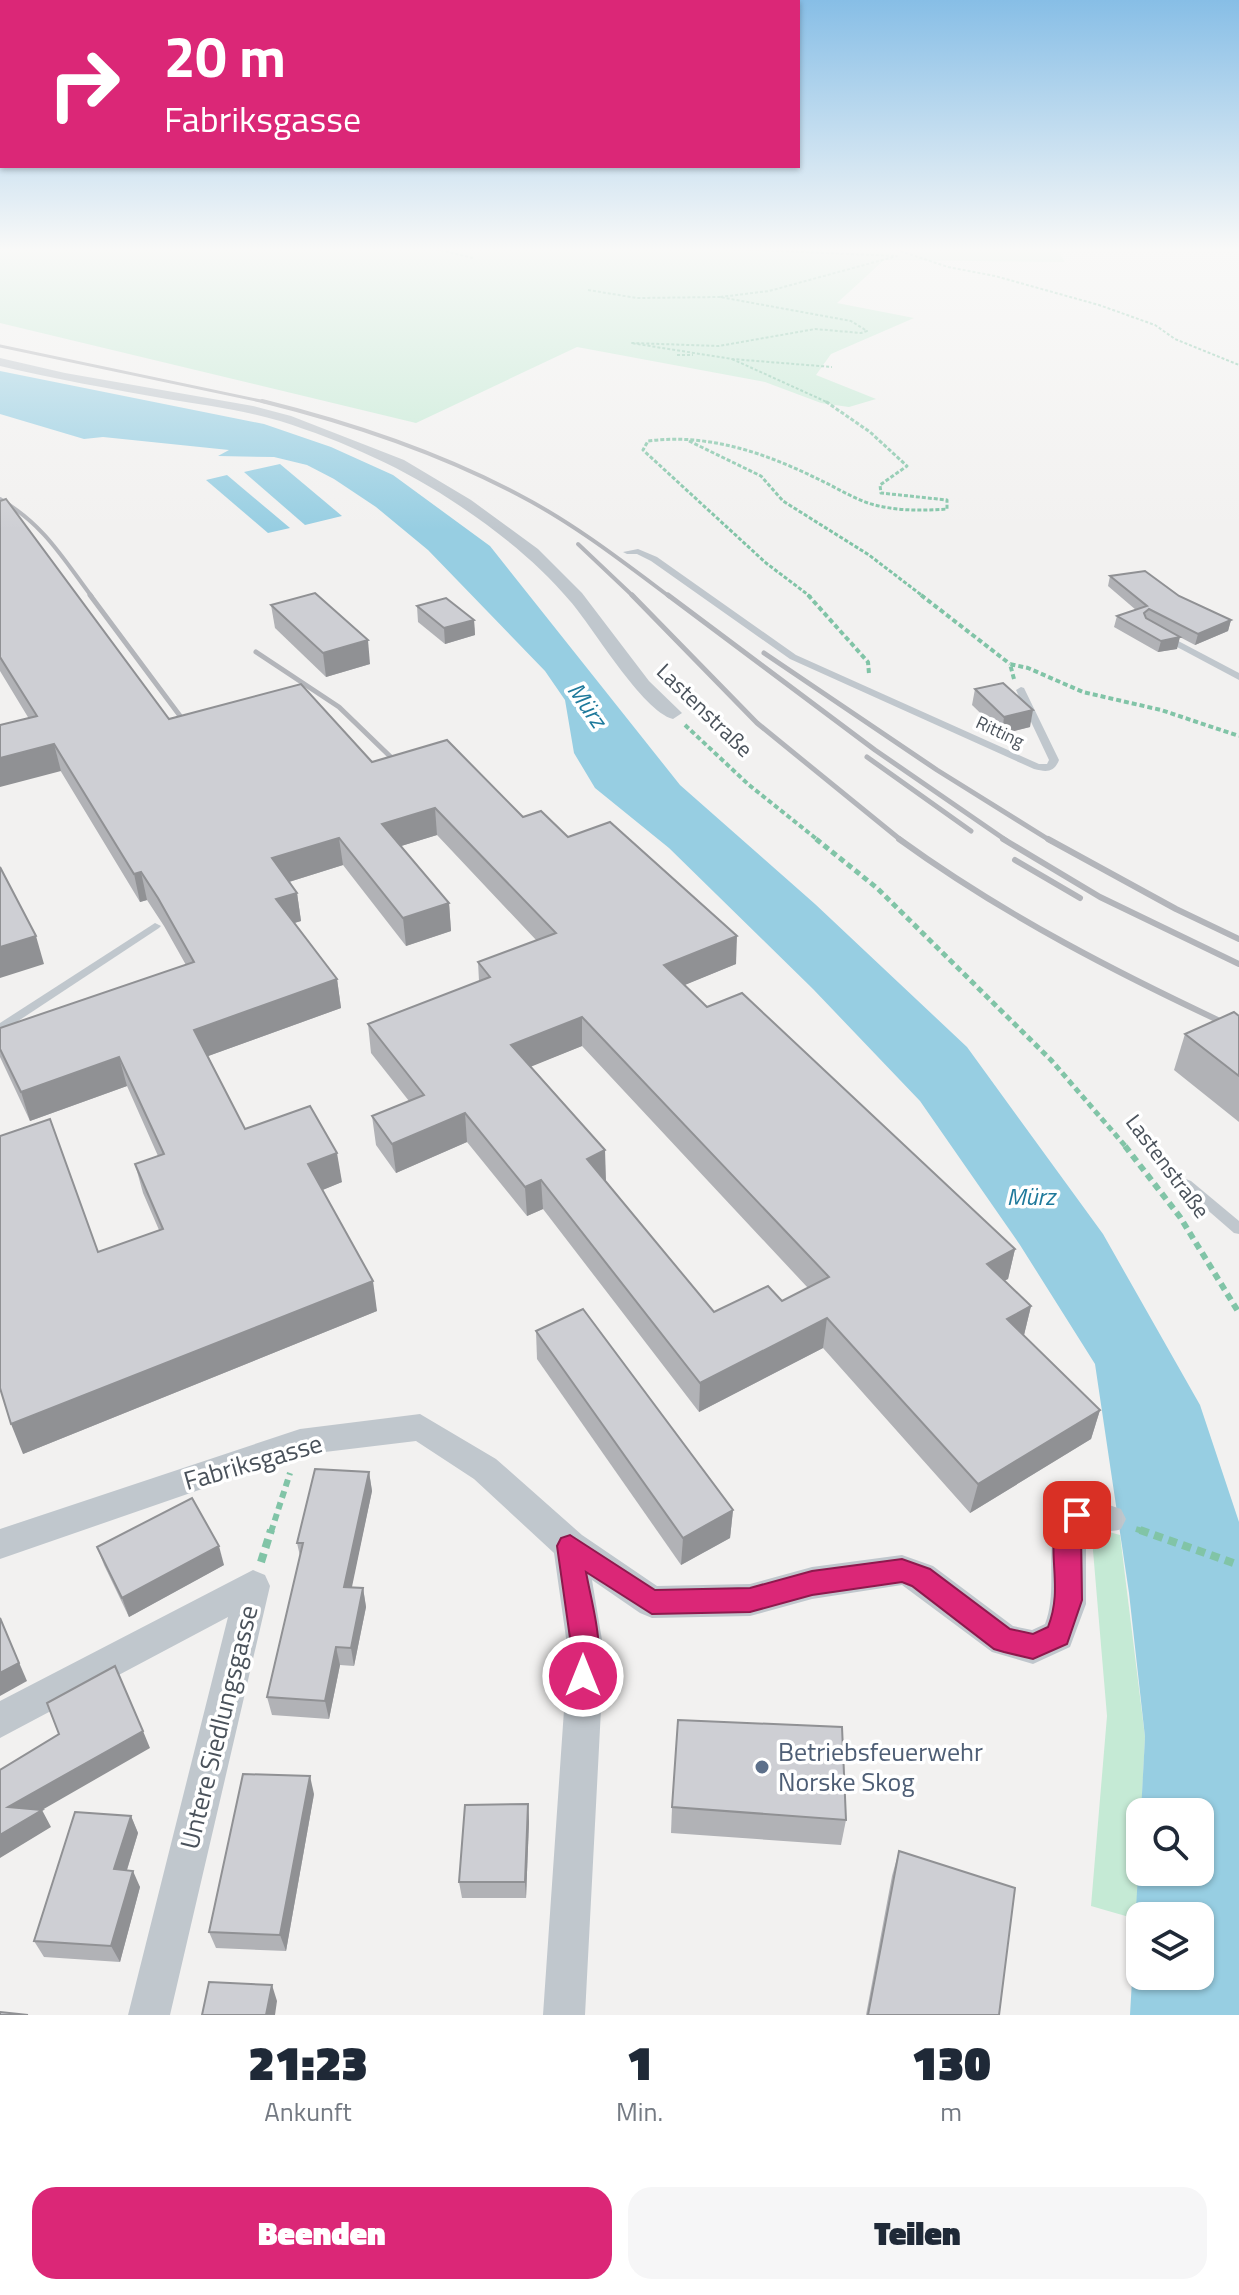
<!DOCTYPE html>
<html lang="de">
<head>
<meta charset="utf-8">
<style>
	:root { --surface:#fff; --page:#f6f6f7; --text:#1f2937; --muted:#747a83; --accent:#db2777 }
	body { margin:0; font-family:"Titillium Web",sans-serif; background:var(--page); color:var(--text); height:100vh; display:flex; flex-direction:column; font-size:30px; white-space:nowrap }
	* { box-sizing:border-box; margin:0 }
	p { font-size:26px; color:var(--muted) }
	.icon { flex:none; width:44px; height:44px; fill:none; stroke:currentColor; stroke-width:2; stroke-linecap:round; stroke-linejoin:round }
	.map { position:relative; height:2015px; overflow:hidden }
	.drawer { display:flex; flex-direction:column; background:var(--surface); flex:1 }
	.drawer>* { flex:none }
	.top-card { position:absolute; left:0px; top:0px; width:800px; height:168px; box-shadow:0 2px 6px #0004; background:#db2777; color:#fff; overflow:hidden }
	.controls { position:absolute; left:1126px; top:1798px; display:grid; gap:16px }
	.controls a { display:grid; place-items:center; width:88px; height:88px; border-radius:16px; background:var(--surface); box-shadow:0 2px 6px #0004; font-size:40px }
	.pin { position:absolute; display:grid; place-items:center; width:68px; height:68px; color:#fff; margin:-34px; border-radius:16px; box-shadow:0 4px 12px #0006 }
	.me { position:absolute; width:88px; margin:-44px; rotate:0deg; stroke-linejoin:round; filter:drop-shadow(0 0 6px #0008) }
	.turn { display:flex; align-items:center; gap:28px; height:168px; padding:0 32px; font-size:36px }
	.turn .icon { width:104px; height:104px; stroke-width:2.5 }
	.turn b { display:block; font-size:56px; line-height:68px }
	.eta { display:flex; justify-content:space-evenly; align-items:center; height:136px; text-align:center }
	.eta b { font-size:48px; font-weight:800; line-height:56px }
	.cta { display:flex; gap:16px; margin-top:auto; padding:16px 32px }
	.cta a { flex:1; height:92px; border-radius:24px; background:var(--accent); color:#fff; font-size:32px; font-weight:800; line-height:92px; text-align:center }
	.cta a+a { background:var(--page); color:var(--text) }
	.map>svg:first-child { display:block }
	.green { fill:#c5ead5 }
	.water { fill:#97cee2; fill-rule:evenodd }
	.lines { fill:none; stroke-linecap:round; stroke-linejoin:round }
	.path-far5 { stroke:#81c4a7; stroke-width:2; stroke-dasharray:3 2; stroke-linecap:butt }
	.path-far4 { stroke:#81c4a7; stroke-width:3; stroke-dasharray:4 2; stroke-linecap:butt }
	.path-far3 { stroke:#81c4a7; stroke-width:4; stroke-dasharray:5 3; stroke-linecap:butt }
	.path-far2 { stroke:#81c4a7; stroke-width:5; stroke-dasharray:6 4; stroke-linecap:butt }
	.path-far1 { stroke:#81c4a7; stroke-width:6; stroke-dasharray:7 5; stroke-linecap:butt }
	.path { stroke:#81c4a7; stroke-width:8; stroke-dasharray:9 6; stroke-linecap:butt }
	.service { fill:#c0c7cd; fill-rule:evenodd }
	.minor { fill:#c0c7cd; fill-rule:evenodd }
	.rail-far3 { stroke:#b3b5ba; stroke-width:3 }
	.rail-far2 { stroke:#b3b5ba; stroke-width:4 }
	.rail-far1 { stroke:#b3b5ba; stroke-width:5 }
	.rail { stroke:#b3b5ba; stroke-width:6 }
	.wall { fill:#b1b2b6; fill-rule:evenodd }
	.shaded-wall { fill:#909194 }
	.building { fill:#cecfd4; stroke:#909194; stroke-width:2; fill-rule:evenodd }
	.route { fill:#db2777; stroke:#8e194d; stroke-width:2 }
	.service-dot { fill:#5c6f8a; stroke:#fff; stroke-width:3 }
	.labels { text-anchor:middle; stroke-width:7; stroke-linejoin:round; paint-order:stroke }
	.far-street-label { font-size:18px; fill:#4a525b; stroke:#fff }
	.street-label { font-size:22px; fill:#4a525b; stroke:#fff }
	.water-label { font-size:24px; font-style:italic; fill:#1e799b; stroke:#fff }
	.near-street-label { font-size:26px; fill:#4a525b; stroke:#fff }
	.near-service-label { font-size:26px; fill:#4e5e75; stroke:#fff; text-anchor:start }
</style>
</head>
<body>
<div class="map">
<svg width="1239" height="2015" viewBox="0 0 1239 2015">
	<rect width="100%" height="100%" fill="#f2f1f0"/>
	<!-- green -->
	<g class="green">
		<path d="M0 248H1056L1065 262 884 260 837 303 914 318 831 354 816 375 876 399 849 407 821 403 765 382 577 347 416 423 0 323Z"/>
		<path d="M1091 1527 1120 1535 1145 1737 1136 1919 1091 1906 1107 1716Z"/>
	</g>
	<!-- water -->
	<g class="water">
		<path d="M0 371 264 424 331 447 393 475 490 546 680 785 815 904 967 1047 1103 1234 1200 1405 1239 1522V2015H1130L1140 1838V1872H1200V1812H1141L1145 1737 1129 1593 1095 1364 1020 1245 920 1101 813 989 669 848 595 788 574 753 565 700 545 671 428 550 376 507 334 479 307 465 274 457 218 456 229 450 103 437 84 439 0 414ZM1140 1916H1200V1976H1140Z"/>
		<path d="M280 464 342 516 305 525 244 472Z"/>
		<path d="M227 475 290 528 268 533 206 480Z"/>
	</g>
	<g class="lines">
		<!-- path-far5 -->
		<g class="path-far5">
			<path d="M431 248 473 258"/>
			<path d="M706 248 897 256 769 291 720 297 851 321 867 331 861 333 815 329 719 346 631 343 732 359 832 367"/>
			<path d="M891 248 948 267 995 276 1099 305 1155 325 1175 339 1239 365"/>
			<path d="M588 290 637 298 720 297"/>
			<path d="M677 355H693"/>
			<path d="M732 359 829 403"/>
		</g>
		<!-- path-far4 -->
		<g class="path-far4">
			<path d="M689 441 761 476 783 501 869 555 924 597"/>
			<path d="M811 597 766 563 643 450 648 441C708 433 765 453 818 479 835 487 851 497 868 503 893 511 921 511 947 509V500L881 493 880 485 907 466 870 432 825 401"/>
		</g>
		<!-- path-far3 -->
		<g class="path-far3">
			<path d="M808 595 868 662 869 674"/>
			<path d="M921 595 1010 664"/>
			<path d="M1014 679 1010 664 1028 668 1083 692 1161 710 1239 736"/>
			<path d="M685 725 749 785 819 841"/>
		</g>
		<!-- path-far2 -->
		<path class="path-far2" d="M816 839 877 888 1051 1060 1127 1148"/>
		<!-- path-far1 -->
		<g class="path-far1">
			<path d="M1125 1146 1180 1217 1239 1313"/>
			<path d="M1136 1529 1146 1532"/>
			<path d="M271 1532 290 1473"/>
		</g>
		<!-- path -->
		<g class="path">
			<path d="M1140 1530 1239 1565"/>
			<path d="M261 1562 271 1530"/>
		</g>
		<!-- service -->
		<g class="service">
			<path d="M638 549 657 557 796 655 1039 764H1047L1049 760 1016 690 1021 687 1024 688 1059 760C1054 773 1046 772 1034 769L790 659 651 561 637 554H627L623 552Z"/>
			<path d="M1165 634 1239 673V680L1162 639V635Z"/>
			<path d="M155 923 161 926 159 928 0 1033V1023Z"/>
			<path d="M1186 1179 1191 1181 1239 1221V1234L1234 1233 1181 1187 1179 1184 1181 1181Z"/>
		</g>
		<!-- minor -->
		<g class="minor">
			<path d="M0 358 65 373 253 406 291 416 404 460 471 500 538 549 582 593 649 681 682 713 673 719C642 711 593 627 570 601 539 564 500 533 460 506 406 469 343 441 280 421 243 410 204 405 167 399 111 389 55 379 0 366Z"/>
			<path d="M420 1414 496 1459 582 1535 657 1586 750 1584 812 1567 902 1555 933 1566 1013 1626 1032 1630 1045 1624C1060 1585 1040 1543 1065 1506L1088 1498 1121 1509 1126 1519 1121 1529C1106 1535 1096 1525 1086 1529V1604L1070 1647 1033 1664 992 1652 902 1585 812 1599 750 1616 652 1618 640 1613 592 1580 604 1652 585 2015H543L568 1652 554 1553 474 1479 416 1441 300 1455 0 1559V1529L300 1429Z"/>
			<path d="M253 1570 265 1575 270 1586 170 2015H128L228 1617 0 1738V1701Z"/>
		</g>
		<!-- rail-far3 -->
		<path class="rail-far3" d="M0 346 270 403"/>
		<!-- rail-far2 -->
		<g class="rail-far2">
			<path d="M262 401C351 423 438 452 519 495 573 523 622 561 670 597"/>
			<path d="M0 499C44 525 62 557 92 597"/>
			<path d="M578 544 634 597"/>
		</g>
		<!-- rail-far1 -->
		<g class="rail-far1">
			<path d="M90 595 192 732"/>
			<path d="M632 595 757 723 902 841"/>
			<path d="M668 595 875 750 1007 841"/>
			<path d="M256 652 339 707 398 764"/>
			<path d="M764 653 937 770 1051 841"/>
			<path d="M867 757 971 831"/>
		</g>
		<!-- rail -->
		<g class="rail">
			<path d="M899 839C1005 916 1121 975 1239 1030"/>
			<path d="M1003 839 1100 897 1239 964"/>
			<path d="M1048 839 1176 909 1239 939"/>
			<path d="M1015 860 1080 898"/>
		</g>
	</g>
	<!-- wall -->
	<g class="wall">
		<path d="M0 501 169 719 372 762 523 817 568 837 736 964 684 985 707 1007 1015 1249 1008 1279 1004 1280 1031 1306 1024 1335 1100 1410 1091 1439 970 1513 823 1348 699 1412 543 1209 527 1216 467 1142 396 1173 376 1145 372 1116 409 1101 371 1053 368 1024 479 981 478 962 537 941 437 835 401 846 449 903 451 931 406 946 343 865 289 882 297 893 301 921 294 923 337 979 341 1008 208 1056 245 1129 342 1182 322 1190 377 1311 23 1454 98 1252 159 1230 143 1193 135 1164 158 1156 127 1086 30 1121 0 1057V1028L186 965 164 926 147 900 140 902 0 671ZM582 1046 808 1288 782 1301 714 1312 605 1180V1150L531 1066Z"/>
		<path d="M1110 576 1179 596 1231 620 1228 631 1195 645 1174 634 1177 649 1158 652 1114 627 1117 616 1136 610 1108 586Z"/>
		<path d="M271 605 370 664 326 677 275 628Z"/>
		<path d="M417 606 474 620 475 635 445 644 418 622Z"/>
		<path d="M975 689 1030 727 1002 734 972 705Z"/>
		<path d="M1239 1016V1122L1174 1070 1185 1034Z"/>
		<path d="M536 1331 733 1510 730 1538 681 1565 537 1359Z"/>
		<path d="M369 1472 372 1491 351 1588H363L366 1607 354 1666 340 1665 329 1719 272 1715 267 1697 300 1556 297 1543Z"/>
		<path d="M97 1547 224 1565 129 1617 104 1565Z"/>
		<path d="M314 1794 286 1951 216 1948 209 1932Z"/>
		<path d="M528 1804 529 1822 526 1898H462L459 1882Z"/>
		<path d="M672 1807 846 1820 841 1845 671 1833Z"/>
		<path d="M131 1816 138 1833 127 1870 140 1887 120 1962 44 1957 34 1941Z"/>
		<path d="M899 1851 999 2015H866L892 1876Z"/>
	</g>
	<!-- shaded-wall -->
	<g class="shaded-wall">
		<path d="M474 620 475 635 445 644 444 628Z"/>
		<path d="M1231 620 1228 631 1195 645 1198 634Z"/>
		<path d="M1180 637 1177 649 1158 652 1161 641Z"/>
		<path d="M368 640 370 664 326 677 323 653Z"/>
		<path d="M1033 710 1030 727 1002 734 1004 717Z"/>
		<path d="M54 744 61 771 0 787V758Z"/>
		<path d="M435 808 437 835 385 851 382 824Z"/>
		<path d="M339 838 343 865 276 886 272 858Z"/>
		<path d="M141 872 147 900 140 902 134 874Z"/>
		<path d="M297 893 301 921 281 927 276 899Z"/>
		<path d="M449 903 451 931 406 946 403 918Z"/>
		<path d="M36 936 44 964 0 978V947Z"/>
		<path d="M737 936 736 964 663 994 664 965Z"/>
		<path d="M337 979 341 1008 200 1059 194 1030Z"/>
		<path d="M582 1017V1046L513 1074 511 1045Z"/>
		<path d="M119 1057 127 1086 30 1121 21 1092Z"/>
		<path d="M465 1113 467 1142 396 1173 392 1144Z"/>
		<path d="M605 1150 606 1180 588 1188 587 1159Z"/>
		<path d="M337 1153 342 1182 313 1194 308 1164Z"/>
		<path d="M541 1180 543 1209 527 1216 525 1187Z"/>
		<path d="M1015 1249 1008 1279 980 1293 987 1264Z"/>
		<path d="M373 1281 377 1311 23 1454 11 1424Z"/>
		<path d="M1031 1306 1024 1335 1007 1319Z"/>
		<path d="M827 1318 823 1348 699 1412 700 1383Z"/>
		<path d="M1100 1410 1091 1439 970 1513 978 1484Z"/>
		<path d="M369 1472 372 1491 348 1606 344 1587Z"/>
		<path d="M733 1510 730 1538 681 1565 683 1538Z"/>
		<path d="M219 1546 224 1565 129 1617 122 1598Z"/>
		<path d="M363 1588 366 1607 354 1666 351 1648Z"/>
		<path d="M0 1618 27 1681 0 1696Z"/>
		<path d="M336 1647 340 1665 329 1719 325 1701Z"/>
		<path d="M143 1731 150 1748 42 1810 51 1827 0 1858V1835L8 1807Z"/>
		<path d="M310 1776 314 1794 286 1951 280 1935Z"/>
		<path d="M528 1804 529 1822 526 1898 525 1882Z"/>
		<path d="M131 1816 138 1833 122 1886 114 1869Z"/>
		<path d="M133 1871 140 1887 120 1962 111 1946Z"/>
		<path d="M272 1985 277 2001 275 2015H266Z"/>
	</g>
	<!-- building -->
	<g class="building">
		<path d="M6 499 169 719 301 684 372 762 447 740 523 817 541 811 568 837 610 822 737 936 664 965 707 1007 742 993 1015 1249 987 1264 1031 1306 1007 1319 1100 1410 978 1484 827 1318 700 1383 541 1180 525 1187 465 1113 392 1144 372 1116 424 1095 368 1024 490 977 478 962 556 933 435 808 382 824 449 903 403 918 339 838 272 858 297 893 276 899 337 979 194 1030 245 1129 310 1106 337 1153 308 1164 373 1281 11 1424 0 1388V1136L50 1119 98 1252 163 1229 135 1164 164 1154 119 1057 21 1092 0 1049V1028L194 962 158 898 141 872 134 874 54 744 0 758V725L37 716 0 657V501ZM582 1017 829 1277 782 1301 768 1286 714 1312 587 1159 605 1150 511 1045Z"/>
		<path d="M1145 571 1179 596 1231 620 1198 634 1149 609 1144 613 1146 618 1180 637 1161 641 1117 616 1147 606 1110 576Z"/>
		<path d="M315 593 368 640 323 653 271 605Z"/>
		<path d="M446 598 474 620 444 628 417 606Z"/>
		<path d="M1003 683 1033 710 1004 717 975 689Z"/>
		<path d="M0 867 36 936 0 947Z"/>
		<path d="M1234 1012 1239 1016V1076L1185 1034Z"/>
		<path d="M583 1309 733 1510 683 1538 536 1331Z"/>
		<path d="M315 1469 369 1472 344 1587 363 1588 351 1648 336 1647 325 1701 267 1697 303 1543H297Z"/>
		<path d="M192 1498 219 1546 122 1598 97 1547Z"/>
		<path d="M0 1618 19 1663 0 1673Z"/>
		<path d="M115 1666 143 1731 8 1807 42 1810 0 1835V1770L59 1734 47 1703Z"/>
		<path d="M678 1720 842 1727 846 1820 672 1807Z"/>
		<path d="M243 1774 310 1776 280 1935 209 1932Z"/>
		<path d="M528 1804 525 1882H459L465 1805Z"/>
		<path d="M75 1812 131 1816 114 1869 133 1871 111 1946 34 1941Z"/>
		<path d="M899 1851 1015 1888 999 2015H868Z"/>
		<path d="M209 1982 272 1985 266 2015H202Z"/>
		<path d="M0 2012 28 2015H0Z"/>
	</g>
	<!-- sky -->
	<linearGradient id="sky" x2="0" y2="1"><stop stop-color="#87bee6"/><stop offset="0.47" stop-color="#f9f9f8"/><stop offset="1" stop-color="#f9f9f8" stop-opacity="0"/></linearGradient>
	<rect width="1239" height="530" fill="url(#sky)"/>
	<!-- route -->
	<path class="route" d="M1077 1504 1085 1508 1089 1515 1081 1530 1082 1600 1067 1644 1033 1659 1004 1652 994 1649 912 1586 902 1582 812 1595 750 1612 652 1614 586 1572C592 1606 607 1651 593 1685L583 1689 574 1685 570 1676 572 1652 557 1546 561 1538 570 1535 655 1590 750 1588 812 1571 902 1559 930 1569 1010 1629 1033 1634 1048 1627C1063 1589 1048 1559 1056 1526 1058 1516 1067 1508 1077 1504Z"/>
	<!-- markers -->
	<circle class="service-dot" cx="762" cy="1767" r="8"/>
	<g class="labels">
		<!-- far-street labels -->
		<g class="far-street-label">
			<text transform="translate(1000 732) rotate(25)" y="6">Ritting</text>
		</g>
		<!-- street labels -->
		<g class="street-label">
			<text transform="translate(705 710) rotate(44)" y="8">Lastenstraße</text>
			<text transform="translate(1168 1166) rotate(53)" y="8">Lastenstraße</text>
		</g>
		<!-- water labels -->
		<g class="water-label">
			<text transform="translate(587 705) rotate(55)" y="8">Mürz</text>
			<text x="1031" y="1205">Mürz</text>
		</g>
		<!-- near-street labels -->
		<g class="near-street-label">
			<text transform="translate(253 1462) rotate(-16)" y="9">Fabriksgasse</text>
			<text transform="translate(219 1727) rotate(-76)" y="9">Untere Siedlungsgasse</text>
		</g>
		<!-- near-service labels -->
		<g class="near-service-label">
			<text x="778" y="1761">Betriebsfeuerwehr<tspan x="778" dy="30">Norske Skog</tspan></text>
		</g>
	</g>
</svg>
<div class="controls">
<a><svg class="icon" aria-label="search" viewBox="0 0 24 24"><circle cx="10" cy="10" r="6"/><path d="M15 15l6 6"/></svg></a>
<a><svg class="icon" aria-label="layers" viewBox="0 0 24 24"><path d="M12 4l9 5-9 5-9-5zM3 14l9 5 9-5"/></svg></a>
</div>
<div class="pin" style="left:1077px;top:1515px;background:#d93025"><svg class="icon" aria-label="arrive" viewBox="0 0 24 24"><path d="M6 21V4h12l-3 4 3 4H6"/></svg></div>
<svg class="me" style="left:583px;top:1676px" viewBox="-20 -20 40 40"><circle r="17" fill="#db2777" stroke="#fff" stroke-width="3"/><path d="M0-11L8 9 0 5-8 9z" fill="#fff"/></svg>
<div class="top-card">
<div class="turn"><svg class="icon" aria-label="right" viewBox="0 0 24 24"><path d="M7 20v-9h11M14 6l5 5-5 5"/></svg><div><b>20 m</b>Fabriksgasse</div></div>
</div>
</div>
<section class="drawer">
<div class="eta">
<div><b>21:23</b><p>Ankunft</p></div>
<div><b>1</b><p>Min.</p></div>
<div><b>130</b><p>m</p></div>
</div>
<div class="cta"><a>Beenden</a><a>Teilen</a></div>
</section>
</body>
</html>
